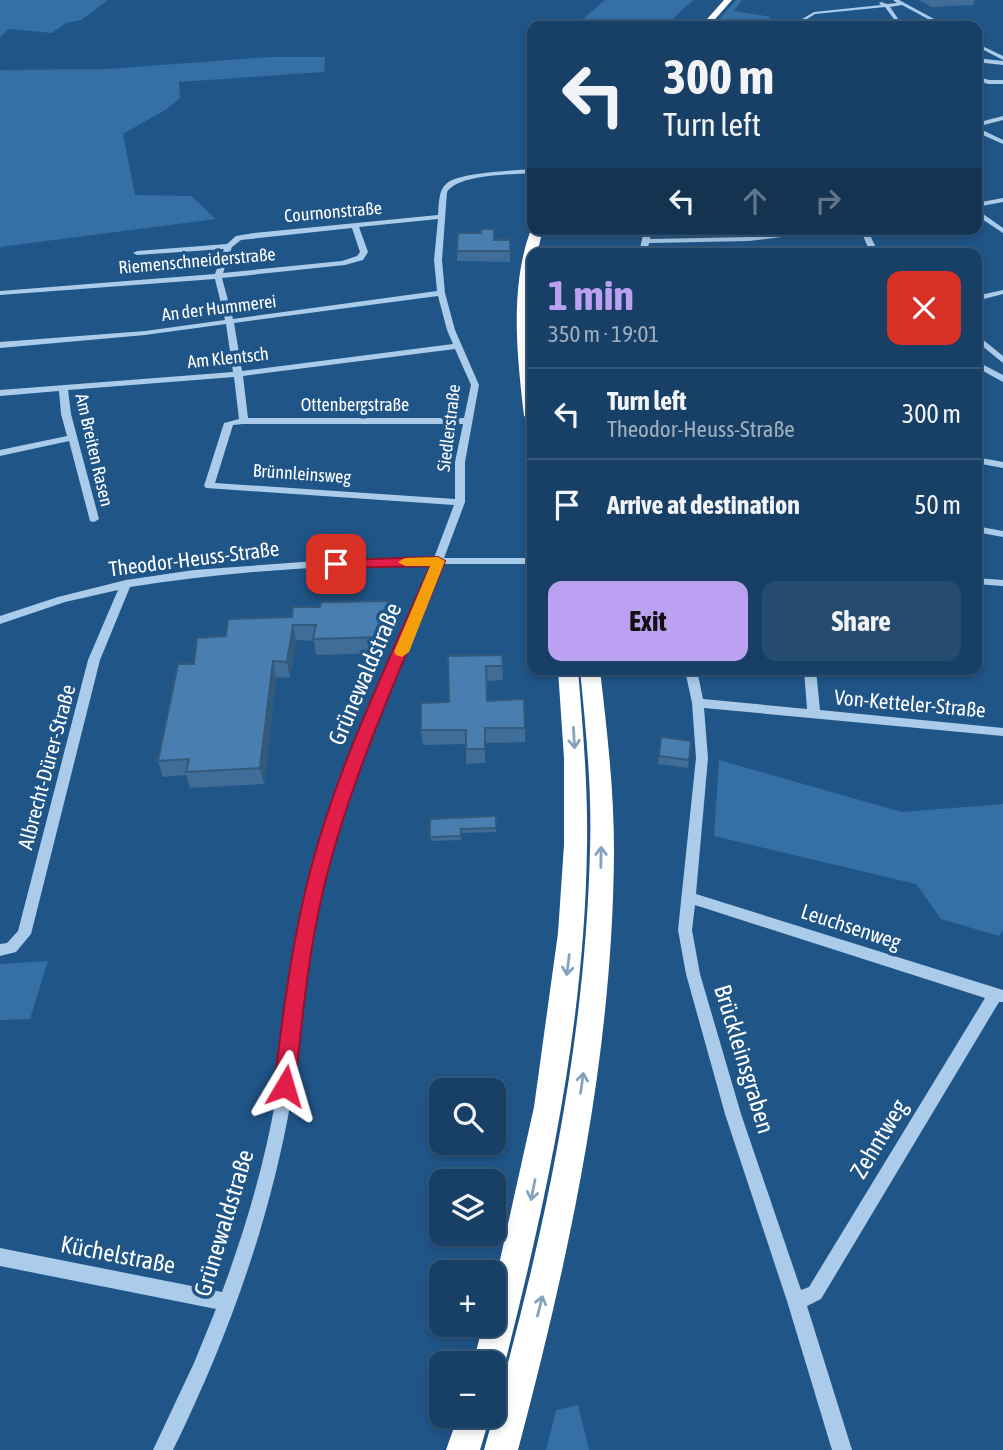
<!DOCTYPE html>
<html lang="en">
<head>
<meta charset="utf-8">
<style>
	:root { --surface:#184066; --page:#254b6f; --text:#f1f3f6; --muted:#9fafbf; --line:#36597a; --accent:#bca0f2 }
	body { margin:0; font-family:"Asap Condensed",sans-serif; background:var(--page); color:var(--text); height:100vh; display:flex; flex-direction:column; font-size:26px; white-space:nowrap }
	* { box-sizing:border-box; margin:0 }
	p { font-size:23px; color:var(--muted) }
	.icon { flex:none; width:38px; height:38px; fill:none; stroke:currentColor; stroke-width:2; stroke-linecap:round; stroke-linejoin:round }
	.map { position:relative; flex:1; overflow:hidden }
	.drawer { position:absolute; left:527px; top:248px; width:455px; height:427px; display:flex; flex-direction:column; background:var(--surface); border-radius:14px; box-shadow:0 4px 10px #0003,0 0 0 2px var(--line) }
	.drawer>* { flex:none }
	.guide { position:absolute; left:527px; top:21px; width:455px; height:214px; border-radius:14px; box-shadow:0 4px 10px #0003,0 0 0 2px var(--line); background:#184066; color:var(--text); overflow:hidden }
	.tools { position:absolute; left:429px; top:1078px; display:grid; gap:14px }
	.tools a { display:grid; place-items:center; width:77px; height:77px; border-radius:14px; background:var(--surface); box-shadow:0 4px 10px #0003,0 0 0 2px var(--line); font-size:35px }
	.pin { position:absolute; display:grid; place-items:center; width:60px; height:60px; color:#fff; margin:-30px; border-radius:14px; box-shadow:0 4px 10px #0006 }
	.me { position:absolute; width:77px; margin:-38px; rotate:7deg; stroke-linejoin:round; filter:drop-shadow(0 0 5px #0008) }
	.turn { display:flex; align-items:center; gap:24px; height:147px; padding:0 21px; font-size:32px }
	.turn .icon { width:91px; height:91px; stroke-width:2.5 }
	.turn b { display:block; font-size:49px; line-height:60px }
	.lanes { display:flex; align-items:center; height:66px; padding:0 21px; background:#0003; justify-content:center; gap:35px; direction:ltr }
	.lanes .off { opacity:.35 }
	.round { display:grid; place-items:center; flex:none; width:74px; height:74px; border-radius:14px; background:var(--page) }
	.overview { display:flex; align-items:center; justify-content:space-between; height:119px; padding:0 21px }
	h1 { font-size:42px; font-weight:700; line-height:52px; color:var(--accent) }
	.cta { display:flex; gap:14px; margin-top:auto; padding:14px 21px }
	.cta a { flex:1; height:80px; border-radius:14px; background:var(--accent); color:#111; font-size:28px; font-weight:700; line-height:80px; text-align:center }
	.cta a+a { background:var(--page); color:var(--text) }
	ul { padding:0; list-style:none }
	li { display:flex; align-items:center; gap:21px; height:91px; padding:0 21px; border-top:2px solid var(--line) }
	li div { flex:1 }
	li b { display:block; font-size:26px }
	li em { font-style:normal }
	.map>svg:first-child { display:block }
	.green { fill:#346fa5 }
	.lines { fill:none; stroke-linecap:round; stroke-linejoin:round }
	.minor { fill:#aaccea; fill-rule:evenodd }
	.highway { fill:#fff; fill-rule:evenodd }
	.wall { fill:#3f6d97 }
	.shaded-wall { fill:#33597b }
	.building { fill:#497fb0; stroke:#33597b; stroke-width:2 }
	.oneway { stroke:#84a2be }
	.route { fill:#e11d48; stroke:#92132f; stroke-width:2 }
	.slow { fill:#f59e0b }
	.labels { text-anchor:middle; stroke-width:7; stroke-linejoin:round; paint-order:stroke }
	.far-street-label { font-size:18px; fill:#fff; stroke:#205588 }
	.street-label { font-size:21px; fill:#fff; stroke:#205588 }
	.near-street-label { font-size:24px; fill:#fff; stroke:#205588 }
</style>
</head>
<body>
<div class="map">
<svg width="1003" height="1450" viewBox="0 0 1003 1450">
	<rect width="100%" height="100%" fill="#205588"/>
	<!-- green -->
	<g class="green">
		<path d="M0 0H108L81 20 66 23 52 33 9 29 0 37Z"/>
		<path d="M605 0H693L665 26H575Z"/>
		<path d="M736 0H742L734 11 771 17 757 26H713Z"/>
		<path d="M270 57H325L324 72 179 82 180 98 167 109 123 134 135 195 191 196 216 219 0 247V70L107 69Z"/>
		<path d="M719 760 902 812 1003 804V930L999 936 941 919 916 884 714 836Z"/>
		<path d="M48 961 30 1019 0 1020V964Z"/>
		<path d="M578 1405 589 1450H546L556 1410Z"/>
	</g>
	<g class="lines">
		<!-- minor -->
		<g class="minor">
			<path d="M893 0H899L947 26H941L902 5 890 7 903 26H899L885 7 815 14 796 26H790L814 12 881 5 879 3 881 2 887 4 897 3Z"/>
			<path d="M976 43 1003 56V60L976 46Z"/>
			<path d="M976 58 1003 61V65L976 62Z"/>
			<path d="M976 76 989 80H1003V84H988L976 80Z"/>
			<path d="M1003 116V120L976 127V123Z"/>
			<path d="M976 127 1003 140V144L976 132Z"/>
			<path d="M532 169V173C511 175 459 174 447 192L442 260 445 293 455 330 479 385 465 462V502L444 558H532V564H442C398 672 349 778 321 891 304 960 303 1031 291 1100 270 1222 227 1340 173 1450H153L194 1363 216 1309 0 1266V1248L222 1292C245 1230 265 1163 276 1097 287 1029 290 960 307 892 335 778 387 673 431 564 330 565 230 571 130 587L100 660 31 934 16 952 0 956V944L7 943 18 931 88 660 118 590 65 602 0 624V616L58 597 126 580 194 570 331 560 434 558 454 505 206 488 204 486 224 423 239 419 234 377 68 390 71 414 99 519 94 522 90 521 69 441 0 456V450L67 436 61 414 59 391 0 396V390L233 372 226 324 145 335 0 348V342L145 331 225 320 215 279 0 295V291L215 274 224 249 137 255 133 253 137 251 227 244 236 236 254 233 438 215C439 205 438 191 446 184 458 172 513 171 532 169ZM438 219 434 260 437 291 233 319 222 278 345 265 363 260 368 252 359 227ZM352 228 360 252 357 256 342 261 223 273 232 247 241 240ZM438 296 447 330 453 344 242 371 234 323ZM455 349 471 385 464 418H248L243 376ZM243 424H463L455 462V499L215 483 233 425Z"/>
			<path d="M1003 198V202L976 207V203Z"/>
			<path d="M976 209 1003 228V233L976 215Z"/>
			<path d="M644 229H652L650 239 749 237 820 229H845L749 241 649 243 647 254H639Z"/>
			<path d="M860 229H867L879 254H871Z"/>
			<path d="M1003 290V294L976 301V296Z"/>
			<path d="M976 334 1003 356V363L976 341Z"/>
			<path d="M976 361 1003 375V382L976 367Z"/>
			<path d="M976 457 1003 462V468L976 463Z"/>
			<path d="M976 526 1003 531V537L976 532Z"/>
			<path d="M976 578 1003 580V586L976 584Z"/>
			<path d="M685 670H697L703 699 807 709 804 670H816L820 710 1003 728V736L704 708 708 758 696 894 1003 990V1002H999L821 1299 807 1306 852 1450H832L787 1301 725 1114 686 974 678 930 696 758 692 703ZM695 905 985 998 809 1287 801 1290 741 1114 700 974 692 930Z"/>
		</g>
		<!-- highway -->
		<g class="highway">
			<path d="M724 0H732L709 26H701Z"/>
			<path d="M532 227 543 229 537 254H532V421L524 416C517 356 509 285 532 227Z"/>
			<path d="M558 670H578C583 729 588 787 587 845 585 1021 548 1193 505 1363L500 1374 494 1377V1363H473L483 1325H494V1287L534 1107 558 933 564 845V758Z"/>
			<path d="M580 670H600C607 730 614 790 614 850 613 1054 570 1254 518 1450H484C540 1254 585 1055 590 850 592 790 586 730 580 670Z"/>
			<path d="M458 1416H490L480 1450H446Z"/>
		</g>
	</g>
	<!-- wall -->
	<g class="wall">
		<path d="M919 0H975L973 5 931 7Z"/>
		<path d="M481 233 494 240H510V262L457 261V251Z"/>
		<path d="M393 617V631L383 637 384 653 316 655 314 641 296 640 290 678 276 677 264 784 190 788 186 775 163 777 158 761 194 664 226 636 228 619Z"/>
		<path d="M502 655 503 680 487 681V701L525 728V742L485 743V763L466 764V744L423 745 421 730 449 702 448 656Z"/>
		<path d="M661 737 689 760 688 768 658 764Z"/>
		<path d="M496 816V832L461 833V840L431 841 430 819Z"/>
	</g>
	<!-- shaded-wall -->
	<g class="shaded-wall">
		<path d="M392 601 393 631 383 637 384 653 381 622Z"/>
		<path d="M293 625 296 640 290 678 287 662Z"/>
		<path d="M273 661 276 677 264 784 260 768Z"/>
	</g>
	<!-- building -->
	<g class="building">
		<path d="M481 229H494V240H510V251H457L458 233H481Z"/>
		<path d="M392 601V615L381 622 382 637 313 639 316 625H293L287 662 273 661 260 768 186 772 189 759 158 761 178 664H194L197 638 226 636 228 619 292 617 293 607H320L321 602Z"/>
		<path d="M502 655 503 666H486L487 701 524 699 525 728H485V749H466V730H421V703L449 702 448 656Z"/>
		<path d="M661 737 691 741 689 760 659 756Z"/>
		<path d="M496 816V828L461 829V836L430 837V819Z"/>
	</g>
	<!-- one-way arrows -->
	<defs><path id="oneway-shaft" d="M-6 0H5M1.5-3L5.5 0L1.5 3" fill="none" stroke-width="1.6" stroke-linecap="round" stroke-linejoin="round" transform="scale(1.75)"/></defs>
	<g class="oneway">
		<use href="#oneway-shaft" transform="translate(574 738) rotate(87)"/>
		<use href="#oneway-shaft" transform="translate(601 857) rotate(-89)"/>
		<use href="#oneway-shaft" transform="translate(568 965) rotate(97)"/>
		<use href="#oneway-shaft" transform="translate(582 1083) rotate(-82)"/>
		<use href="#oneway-shaft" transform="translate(533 1190) rotate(101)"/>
		<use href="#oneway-shaft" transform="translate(540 1306) rotate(-76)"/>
	</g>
	<!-- route -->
	<path class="route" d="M438 557 445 561C401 669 350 777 323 891 308 955 302 1021 295 1086L292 1093 285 1096 277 1093 274 1086C282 1021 290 956 305 892 331 779 384 672 430 566L336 568 329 564 336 560Z"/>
	<!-- slow -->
	<path class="slow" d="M438 557 445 561 409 652 402 657 396 655 394 652 430 566H405L398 562 405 558Z"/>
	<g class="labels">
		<!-- far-street labels -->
		<g class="far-street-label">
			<text transform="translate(333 212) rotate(-5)" y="6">Cournonstraße</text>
			<text transform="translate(197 261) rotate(-5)" y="6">Riemenschneiderstraße</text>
			<text transform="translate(219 308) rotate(-7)" y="6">An der Hummerei</text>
			<text transform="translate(228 358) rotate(-6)" y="6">Am Klentsch</text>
			<text x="355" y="411">Ottenbergstraße</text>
			<text transform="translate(449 428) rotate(-83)" y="6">Siedlerstraße</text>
			<text transform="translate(94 450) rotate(77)" y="6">Am Breiten Rasen</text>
			<text transform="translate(302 474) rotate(4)" y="6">Brünnleinsweg</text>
		</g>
		<!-- street labels -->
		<g class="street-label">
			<text transform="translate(194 559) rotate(-7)" y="7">Theodor-Heuss-Straße</text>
			<text transform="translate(910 704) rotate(5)" y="7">Von-Ketteler-Straße</text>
			<text transform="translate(47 767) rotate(-75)" y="7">Albrecht-Dürer-Straße</text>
			<text transform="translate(851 927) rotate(18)" y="7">Leuchsenweg</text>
		</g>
		<!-- near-street labels -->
		<g class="near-street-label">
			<text transform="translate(365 674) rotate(-67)" y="8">Grünewaldstraße</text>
			<text transform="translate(744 1059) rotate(73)" y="8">Brückleinsgraben</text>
			<text transform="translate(879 1139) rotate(-59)" y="8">Zehntweg</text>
			<text transform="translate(224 1223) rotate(-73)" y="8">Grünewaldstraße</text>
			<text transform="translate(118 1255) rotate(11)" y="8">Küchelstraße</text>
		</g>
	</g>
</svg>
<div class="tools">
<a><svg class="icon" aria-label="search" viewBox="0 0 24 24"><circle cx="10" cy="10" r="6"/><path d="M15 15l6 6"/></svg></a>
<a><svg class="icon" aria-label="layers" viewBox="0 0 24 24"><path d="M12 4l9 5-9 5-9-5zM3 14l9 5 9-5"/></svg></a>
<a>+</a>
<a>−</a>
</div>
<div class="pin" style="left:336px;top:564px;background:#d93025"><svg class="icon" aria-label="arrive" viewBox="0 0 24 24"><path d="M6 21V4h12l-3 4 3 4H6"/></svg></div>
<svg class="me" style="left:285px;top:1086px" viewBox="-20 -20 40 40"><path d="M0-17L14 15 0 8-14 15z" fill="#e11d48" stroke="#fff" stroke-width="4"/></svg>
<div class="guide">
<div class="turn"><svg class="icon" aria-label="left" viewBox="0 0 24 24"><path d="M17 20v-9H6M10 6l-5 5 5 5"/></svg><div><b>300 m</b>Turn left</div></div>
<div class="lanes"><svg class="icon" aria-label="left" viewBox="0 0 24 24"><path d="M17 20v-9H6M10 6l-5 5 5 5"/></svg><svg class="icon off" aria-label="ahead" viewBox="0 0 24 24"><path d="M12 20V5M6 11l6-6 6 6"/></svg><svg class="icon off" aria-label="right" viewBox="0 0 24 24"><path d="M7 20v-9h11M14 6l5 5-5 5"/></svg></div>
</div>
<section class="drawer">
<div class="overview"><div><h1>1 min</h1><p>350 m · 19:01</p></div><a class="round" style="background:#d93025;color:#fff"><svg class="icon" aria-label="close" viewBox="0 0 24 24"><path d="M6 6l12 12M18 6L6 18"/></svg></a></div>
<ul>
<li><svg class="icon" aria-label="left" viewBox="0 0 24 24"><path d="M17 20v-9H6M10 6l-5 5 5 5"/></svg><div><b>Turn left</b><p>Theodor-Heuss-Straße</p></div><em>300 m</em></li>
<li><svg class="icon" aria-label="arrive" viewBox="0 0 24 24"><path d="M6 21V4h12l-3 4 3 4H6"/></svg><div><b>Arrive at destination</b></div><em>50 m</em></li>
</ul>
<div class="cta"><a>Exit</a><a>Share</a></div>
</section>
</div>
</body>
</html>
